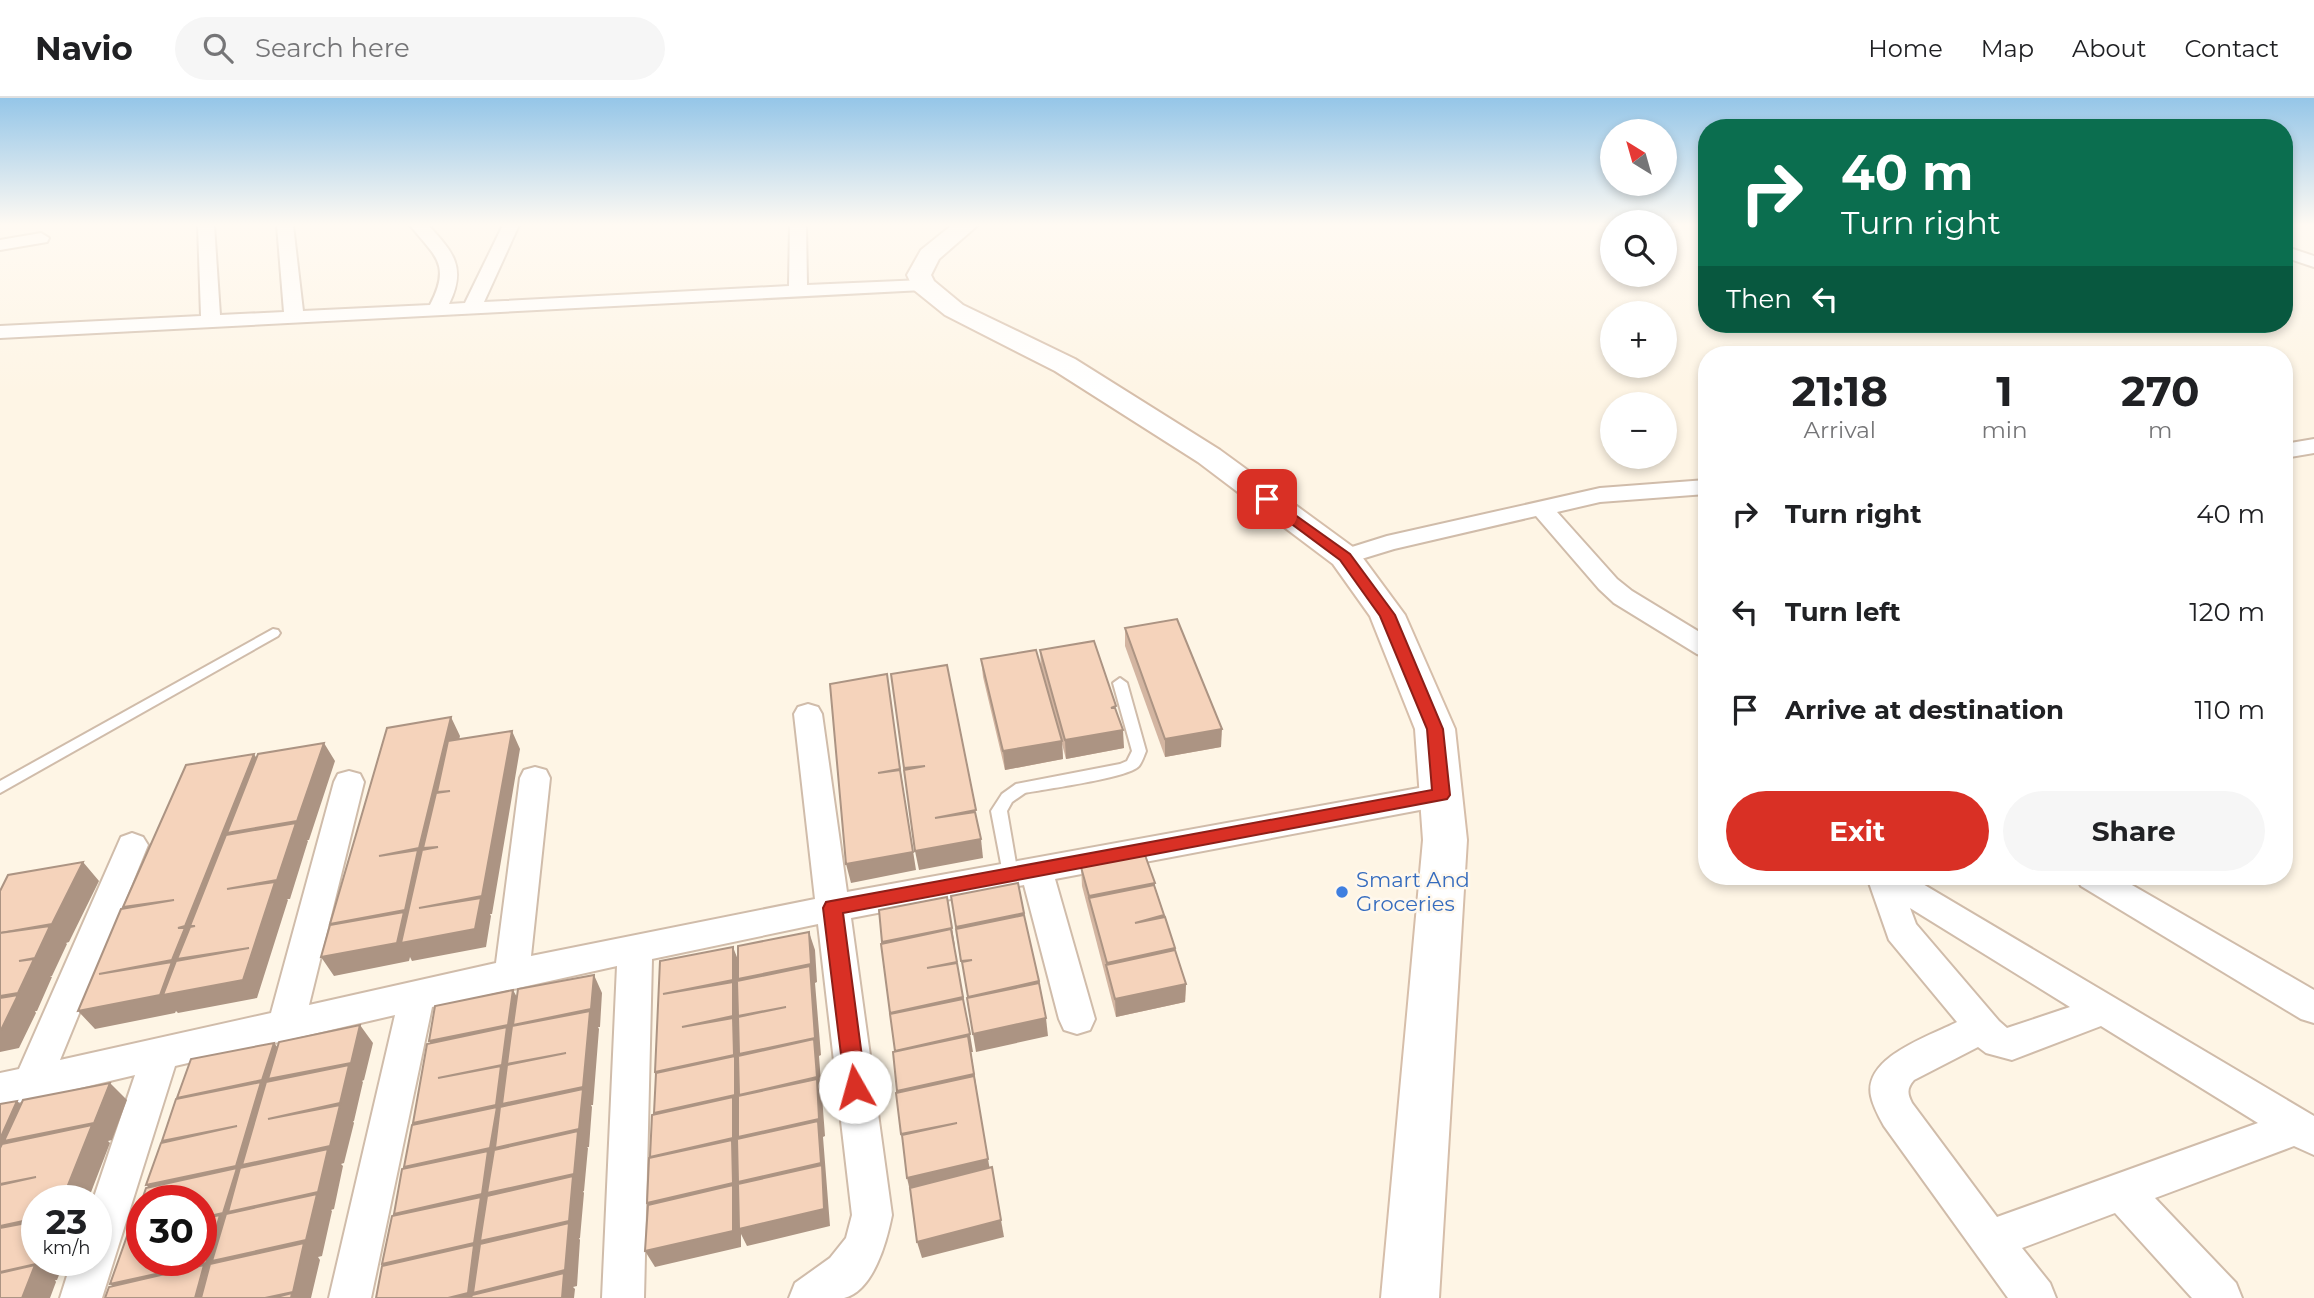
<!DOCTYPE html>
<html lang="en">
<head>
<meta charset="utf-8">
<style>
	:root { --surface:#fff; --page:#f6f6f6; --text:#202124; --muted:#757577; --line:#e0e0e0; --accent:#d93025 }
	body { margin:0; font-family:Montserrat,sans-serif; background:var(--page); color:var(--text); height:100vh; display:flex; flex-direction:column; font-size:26px; white-space:nowrap }
	* { box-sizing:border-box; margin:0 }
	p { font-size:23px; color:var(--muted) }
	.icon { flex:none; width:38px; height:38px; fill:none; stroke:currentColor; stroke-width:2; stroke-linecap:round; stroke-linejoin:round }
	.map { position:relative; flex:1; overflow:hidden }
	.details { position:absolute; left:1698px; top:248px; width:595px; height:539px; display:flex; flex-direction:column; background:var(--surface); border-radius:28px; box-shadow:0 4px 10px #0003 }
	.details>* { flex:none }
	.top-card { position:absolute; left:1698px; top:21px; width:595px; height:214px; border-radius:28px; box-shadow:0 4px 10px #0003; background:#0b6e4f; color:#fff; overflow:hidden }
	.needle { width:46px; rotate:323deg }
	.buttons { position:absolute; left:1600px; top:21px; display:grid; gap:14px }
	.buttons a { display:grid; place-items:center; width:77px; height:77px; border-radius:50%; background:var(--surface); box-shadow:0 4px 10px #0003; font-size:35px }
	.speed { position:absolute; left:21px; top:1087px; display:flex; gap:14px; font-size:35px; font-weight:700; text-align:center }
	.speed>* { display:grid; place-content:center; width:91px; height:91px; border-radius:50%; background:var(--surface); box-shadow:0 4px 10px #0003; line-height:1 }
	.speed small { font-size:18px; font-weight:400 }
	.speed .limit { border:10px solid #d22; background:#fff; color:#111 }
	.pin { position:absolute; display:grid; place-items:center; width:60px; height:60px; color:#fff; margin:-30px; border-radius:14px; box-shadow:0 4px 10px #0006 }
	.me { position:absolute; width:77px; margin:-38px; rotate:353deg; stroke-linejoin:round; filter:drop-shadow(0 0 5px #0008) }
	.turn { display:flex; align-items:center; gap:24px; height:147px; padding:0 28px; font-size:32px }
	.turn .icon { width:91px; height:91px; stroke-width:2.5 }
	.turn b { display:block; font-size:49px; line-height:60px }
	.then { display:flex; align-items:center; height:66px; padding:0 28px; background:#0003; gap:14px; font-size:26px }
	.eta { display:flex; justify-content:space-evenly; align-items:center; height:119px; text-align:center }
	.eta b { font-size:42px; font-weight:700; line-height:49px }
	.button { display:flex; gap:14px; margin-top:auto; padding:14px 28px }
	.button a { flex:1; height:80px; border-radius:42px; background:var(--accent); color:#fff; font-size:28px; font-weight:700; line-height:80px; text-align:center }
	.button a+a { background:var(--page); color:var(--text) }
	ul { padding:0; list-style:none }
	li { display:flex; align-items:center; gap:21px; height:98px; padding:0 28px }
	li div { flex:1 }
	li b { display:block; font-size:26px }
	li em { font-style:normal }
	header { display:flex; align-items:center; gap:42px; box-sizing:border-box; height:98px; padding:0 35px; background:var(--surface); border-bottom:2px solid var(--line) }
	header strong { font-size:33px }
	nav { display:flex; gap:38px; margin-inline-start:auto; font-size:24px }
	.search { width:490px; height:63px; background:var(--page); display:flex; align-items:center; gap:18px; box-sizing:border-box; padding:0 24px; border-radius:38px; color:var(--muted); font-size:26px }
	.map>svg:first-child { display:block }
	.lines { fill:none; stroke-linecap:round; stroke-linejoin:round }
	.service-casing { stroke:#d0bcaa; stroke-width:4 }
	.minor-casing { stroke:#d0bcaa; stroke-width:4 }
	.secondary-casing { stroke:#d6beaa; stroke-width:4 }
	.service { fill:#fff; fill-rule:evenodd }
	.minor { fill:#fff; fill-rule:evenodd }
	.secondary { fill:#fff; fill-rule:evenodd }
	.wall { fill:#d3b5a1 }
	.shaded-wall { fill:#ac9483; fill-rule:evenodd }
	.building { fill:#f5d3bb; stroke:#ac9483; stroke-width:2 }
	.route { fill:#d93025; stroke:#8d1f18; stroke-width:2 }
	.shop-dot { fill:#3f7fe0; stroke:#fff8ed; stroke-width:2.5 }
	.labels { text-anchor:middle; stroke-width:5; stroke-linejoin:round; paint-order:stroke }
	.shop-label { font-size:21px; fill:#366cbe; stroke:#fff8ed; text-anchor:start }
</style>
</head>
<body>
<header>
<strong>Navio</strong>
<div class="search"><svg class="icon" aria-label="search" viewBox="0 0 24 24"><circle cx="10" cy="10" r="6"/><path d="M15 15l6 6"/></svg>Search here</div>
<nav><a>Home</a><a>Map</a><a>About</a><a>Contact</a></nav>
</header>
<div class="map">
<svg width="2314" height="1200" viewBox="0 0 2314 1200">
	<rect width="100%" height="100%" fill="#fef5e5"/>
	<g class="lines">
		<defs>
			<g id="service">
				<path d="M273 531 278 532 280 535 278 538 0 695V683Z"/>
				<path d="M1120 580 1127 585 1146 653C1144 658 1142 664 1139 668 1129 680 1045 691 1025 695L1012 704 1007 713 1018 777 1016 781 1010 783 1004 781 991 713 1002 696 1016 686 1120 666 1127 663 1132 653 1113 585Z"/>
			</g>
			<g id="minor">
				<path d="M198 127H214L220 217 284 214 277 127H293L303 213 430 207C452 165 434 158 410 127H428C453 154 467 169 449 206L465 205 503 127H519L484 204 789 188 790 127H806L807 187 923 182 932 187 923 192 0 240V228L201 218Z"/>
				<path d="M41 135 49 140 47 144 0 152V142Z"/>
				<path d="M2284 148 2314 158V169L2284 159Z"/>
				<path d="M2314 341V355L2284 360V346Z"/>
				<path d="M1706 382V396L1600 404 1557 414 1617 481 1632 493 1706 538V559L1697 556 1614 505 1599 491 1536 418 1394 451 1345 466 1336 464 1333 459 1336 454 1387 438 1600 390Z"/>
				<path d="M808 606 818 609 822 616 847 794 1441 686 1452 689 1456 697 1452 705 1441 708 1055 781 1095 921 1090 932 1077 936 1064 932 1059 921 1024 787 851 820 892 1117C887 1142 874 1193 844 1200 828 1200 806 1200 789 1200L795 1185 830 1160 846 1140 852 1117 818 826 652 861 644 1200H602L617 868 432 909 371 1200H329L395 917 175 968 102 1200H60L72 1162H96V1102H93L135 977 0 1009V975L19 971 121 739 132 735 143 739 148 747 60 962 271 915 334 684 338 676 349 673 360 676 364 684 309 907 496 865 520 680 524 672 535 669 546 672 550 680 531 858 815 801 794 616 798 609Z"/>
				<path d="M1867 779H1911L2314 1018V1057L2294 1048 2155 1100 2236 1185 2242 1200H2192L2115 1115 2022 1150 2050 1185 2056 1200H2008L1884 1028C1879 1019 1873 1008 1871 998 1863 959 1930 938 1957 924L1889 842ZM1910 810 2070 909 2007 930 1999 923 1916 826ZM2101 928 2258 1025 1997 1119 1912 1005C1907 995 1907 990 1914 982L1978 949 1986 955 2012 962Z"/>
				<path d="M2076 779H2118L2314 892V925L2301 921 2081 788Z"/>
			</g>
			<path id="secondary" d="M952 127H978L939 161 931 177 934 183 963 207 1075 261 1220 352 1357 452 1405 517 1455 631 1467 742 1439 1200H1381L1423 742 1415 631 1370 518 1333 466 1198 364 1055 273 945 217 914 192 907 177 921 152Z"/>
		</defs>
		<!-- service casing -->
		<use href="#service" class="service-casing"/>
		<!-- minor casing -->
		<use href="#minor" class="minor-casing"/>
		<!-- secondary casing -->
		<use href="#secondary" class="secondary-casing"/>
		<!-- service -->
		<use href="#service" class="service"/>
		<!-- minor -->
		<use href="#minor" class="minor"/>
		<!-- secondary -->
		<use href="#secondary" class="secondary"/>
	</g>
	<!-- wall -->
	<g class="wall">
		<path d="M1125 530 1221 649 1165 659 1125 548Z"/>
		<path d="M1040 552 1116 611 1124 650 1066 661 1062 646 1063 661 1005 672 983 579 981 561 1041 570Z"/>
		<path d="M1081 769 1155 789 1186 886 1185 904 1116 919 1082 788Z"/>
	</g>
	<!-- shaded-wall -->
	<g class="shaded-wall">
		<path d="M887 576 903 689 916 772 851 785 846 766 882 693Z"/>
		<path d="M451 619 460 638 447 693 437 694 444 706 423 750 431 764 512 633 520 651 492 816H490L491 818 486 849 412 863 410 859 409 863 334 878 321 859 343 844 330 826 390 776Z"/>
		<path d="M1222 631 1221 649 1165 659V641Z"/>
		<path d="M1123 632 1124 650 1066 661 1065 642Z"/>
		<path d="M1062 643 1063 661 1005 672 1003 653Z"/>
		<path d="M324 645 335 663 309 742H307L308 743 290 801H287L288 802 257 900 178 915 176 913 175 915 95 931 78 913 99 876 178 830 254 656 266 675ZM241 809 202 842 190 828H195Z"/>
		<path d="M981 741 983 760 919 772 915 753Z"/>
		<path d="M83 764 99 783 69 844 66 845 67 846 52 878H50L52 879 37 913H35L36 915 19 950 0 954V846Z"/>
		<path d="M1155 785V804L1089 802V798Z"/>
		<path d="M1024 815 1026 833 959 847 956 829Z"/>
		<path d="M952 830 955 848 886 862 882 844Z"/>
		<path d="M809 834 815 852 817 884 815 885 821 957 819 958 825 1038 823 1039 830 1128 747 1148 741 1136V1149L655 1169 645 1153 657 1121 647 1105 659 1076 650 1059 663 1032 654 1015 664 991 655 974 671 914 733 849 740 867Z"/>
		<path d="M1175 850V868L1107 869V865Z"/>
		<path d="M594 877 602 895 600 929H598L599 931 593 1007H591L592 1009 589 1049H587L588 1050 584 1093H583L584 1095 580 1140H579L580 1142 577 1188 573 1189 575 1191 574 1200H448L397 1182 382 1166 407 1133 394 1116 418 1086 404 1069 425 1042 413 1025 438 980 441 961 429 943 513 892 523 910Z"/>
		<path d="M1039 883 1041 901 971 917 968 899Z"/>
		<path d="M1186 886 1185 904 1116 919 1115 901Z"/>
		<path d="M963 899 966 917 894 933 890 915Z"/>
		<path d="M1046 920 1048 938 976 954 973 936Z"/>
		<path d="M360 927 373 945 364 982 362 983 363 984 354 1023H353L354 1025 344 1065 341 1066 343 1068 334 1111 331 1112 332 1113 322 1158 318 1159 320 1162 311 1200H128L110 1186 201 1140V1120L162 1102 146 1087 179 1060 162 1043 194 1017 177 1000 274 945 288 962Z"/>
		<path d="M970 936 973 954H971L977 993 902 1011 897 993 899 970 895 953Z"/>
		<path d="M110 985 127 1002 112 1042 108 1043 110 1045 88 1102 0 1103V1041L17 1003 36 1020Z"/>
		<path d="M988 1061 991 1078 911 1097 907 1080Z"/>
		<path d="M37 1120V1141L0 1149V1128Z"/>
		<path d="M1001 1122 1004 1139 922 1160 917 1144Z"/>
		<path d="M38 1162H65L57 1182H55L56 1184 50 1200H22L0 1195V1174Z"/>
	</g>
	<!-- building -->
	<g class="building">
		<path d="M1177 521 1222 631 1165 641 1125 530Z"/>
		<path d="M1094 543 1116 608 1111 610H1115L1123 632 1065 642 1040 552Z"/>
		<path d="M1036 552 1062 643 1003 653 981 561Z"/>
		<path d="M947 567 976 712 935 720 975 714 981 741 915 753 904 672 925 668 904 670 891 576Z"/>
		<path d="M887 576 900 671 878 675 900 672 913 754 846 766 830 586Z"/>
		<path d="M451 619 419 750 379 758 418 752 405 812 330 826 387 630Z"/>
		<path d="M512 633 482 798 419 810 481 800 475 831 401 845 422 752 438 749 423 750 436 695 450 693 437 694 448 643Z"/>
		<path d="M324 645 297 723 227 735 258 656Z"/>
		<path d="M254 656 185 828 178 830H185L172 862 99 876 172 864 160 897 78 913 121 811 174 802 123 809 186 667Z"/>
		<path d="M296 725 277 782 227 791 275 784 243 882 163 897 176 863 249 850 177 861 190 829 195 828H190L226 737Z"/>
		<path d="M1145 757 1155 785 1089 798 1081 769Z"/>
		<path d="M83 764 52 826 0 835V793L8 777Z"/>
		<path d="M1018 785 1024 815 956 829 951 798Z"/>
		<path d="M1154 787 1164 817 1135 825 1165 819 1175 850 1107 865 1089 800Z"/>
		<path d="M947 799 952 830 882 844 879 812Z"/>
		<path d="M404 814 397 845 321 859 330 827Z"/>
		<path d="M1024 817 1039 883 968 899 962 864 972 862 961 863 956 831Z"/>
		<path d="M50 828 35 860 19 863 34 861 18 895 0 898V835Z"/>
		<path d="M951 831 957 864 927 870 957 865 963 899 890 915 881 846Z"/>
		<path d="M809 834 811 866 738 881V848Z"/>
		<path d="M733 849V882L663 896 733 884V918L682 929 733 920 734 957 655 974 660 863Z"/>
		<path d="M1175 852 1186 886 1115 901 1106 867Z"/>
		<path d="M810 868 815 940 739 956 738 919 786 909 738 918 737 883Z"/>
		<path d="M594 877 591 911 513 927 518 891Z"/>
		<path d="M1039 885 1046 920 973 936 967 900Z"/>
		<path d="M513 892 508 927 429 943 435 908Z"/>
		<path d="M18 897 1 932H0V900Z"/>
		<path d="M963 901 970 936 895 953 890 916Z"/>
		<path d="M590 913 583 989 502 1006 507 967 566 955 507 966 512 928Z"/>
		<path d="M360 927 351 965 268 981 279 944Z"/>
		<path d="M507 929 502 967 438 980 501 968 496 1007 413 1025 427 946Z"/>
		<path d="M968 938 974 976 897 993 893 954Z"/>
		<path d="M814 941 817 979 739 997 738 958Z"/>
		<path d="M274 945 262 982 177 1000 191 961Z"/>
		<path d="M735 958V997L654 1015 656 975Z"/>
		<path d="M349 967 340 1005 268 1021 340 1007 330 1048 242 1067 266 984Z"/>
		<path d="M974 978 988 1061 907 1080 902 1037 957 1025 901 1036 896 995Z"/>
		<path d="M817 981 819 1021 738 1039V998Z"/>
		<path d="M261 984 236 1068 146 1087 161 1045 237 1028 162 1043 176 1001Z"/>
		<path d="M110 985 94 1025 4 1043 23 1002Z"/>
		<path d="M583 991 579 1031 495 1050 500 1009Z"/>
		<path d="M733 999V1040L650 1059 652 1017Z"/>
		<path d="M17 1003 0 1041V1006Z"/>
		<path d="M497 1009 490 1050 404 1069 412 1027Z"/>
		<path d="M818 1023 821 1065 738 1084 737 1041Z"/>
		<path d="M92 1027 62 1102H37V1120L0 1128V1087L36 1079 0 1086V1050L2 1046Z"/>
		<path d="M578 1033 574 1076 487 1095 494 1052Z"/>
		<path d="M732 1042 733 1085 647 1105 649 1060Z"/>
		<path d="M328 1051 318 1094 228 1114 240 1070Z"/>
		<path d="M488 1053 482 1096 394 1116 402 1071Z"/>
		<path d="M822 1067 824 1111 739 1131 738 1086Z"/>
		<path d="M992 1069 1001 1122 917 1144 910 1090Z"/>
		<path d="M237 1070 223 1115 201 1120V1102H142L146 1090Z"/>
		<path d="M573 1078 569 1123 480 1143 487 1098Z"/>
		<path d="M733 1087V1133L645 1153 648 1107Z"/>
		<path d="M317 1096 306 1142 212 1163 226 1116Z"/>
		<path d="M481 1099 474 1145 382 1166 392 1118Z"/>
		<path d="M142 1103V1132L130 1135Z"/>
		<path d="M220 1117 206 1165 110 1186 127 1138 142 1135V1162H201V1121Z"/>
		<path d="M37 1123 38 1162 36 1166 0 1174V1130Z"/>
		<path d="M569 1125 565 1172 473 1195 480 1146Z"/>
		<path d="M304 1145 293 1194 265 1200H201L210 1166Z"/>
		<path d="M474 1147 468 1195 448 1200H376L382 1168Z"/>
		<path d="M35 1167 22 1200H0V1175Z"/>
		<path d="M204 1167 195 1200H105L109 1189Z"/>
		<path d="M564 1175 562 1200H471L472 1197Z"/>
		<path d="M292 1195 291 1200H273Z"/>
	</g>
	<!-- sky -->
	<linearGradient id="sky" x2="0" y2="1"><stop stop-color="#95c6e8"/><stop offset="0.43" stop-color="#fffaf3"/><stop offset="1" stop-color="#fffaf3" stop-opacity="0"/></linearGradient>
	<rect width="2314" height="295" fill="url(#sky)"/>
	<!-- route -->
	<path class="route" d="M1267 397 1350 456 1395 517 1443 631 1450 697 1447 701 843 815 866 989 863 996 855 998 848 996 845 989 823 810 826 804 1432 692 1427 631 1380 518 1340 462 1262 404 1260 401Z"/>
	<!-- markers -->
	<circle class="shop-dot" cx="1342" cy="794" r="7"/>
	<g class="labels">
		<!-- shop labels -->
		<g class="shop-label">
			<text x="1356" y="789">Smart And<tspan x="1356" dy="24">Groceries</tspan></text>
		</g>
	</g>
</svg>
<div class="buttons">
<a><svg class="needle" viewBox="-14 -14 28 28"><path d="M0-13l5 13h-10z" fill="#e53935"/><path d="M0 13l5-13h-10z" fill="#757577"/></svg></a>
<a><svg class="icon" aria-label="search" viewBox="0 0 24 24"><circle cx="10" cy="10" r="6"/><path d="M15 15l6 6"/></svg></a>
<a>+</a>
<a>−</a>
</div>
<div class="speed"><div>23<small>km/h</small></div><div class="limit">30</div></div>
<div class="pin" style="left:1267px;top:401px;background:#d93025"><svg class="icon" aria-label="arrive" viewBox="0 0 24 24"><path d="M6 21V4h12l-3 4 3 4H6"/></svg></div>
<svg class="me" style="left:855px;top:989px" viewBox="-20 -20 40 40"><circle r="19" fill="#fff"/><path d="M0-13L10 11 0 6-10 11z" fill="#d93025"/></svg>
<div class="top-card">
<div class="turn"><svg class="icon" aria-label="right" viewBox="0 0 24 24"><path d="M7 20v-9h11M14 6l5 5-5 5"/></svg><div><b>40 m</b>Turn right</div></div>
<div class="then">Then<svg class="icon" aria-label="left" viewBox="0 0 24 24"><path d="M17 20v-9H6M10 6l-5 5 5 5"/></svg></div>
</div>
<section class="details">
<div class="eta">
<div><b>21:18</b><p>Arrival</p></div>
<div><b>1</b><p>min</p></div>
<div><b>270</b><p>m</p></div>
</div>
<ul>
<li><svg class="icon" aria-label="right" viewBox="0 0 24 24"><path d="M7 20v-9h11M14 6l5 5-5 5"/></svg><div><b>Turn right</b></div><em>40 m</em></li>
<li><svg class="icon" aria-label="left" viewBox="0 0 24 24"><path d="M17 20v-9H6M10 6l-5 5 5 5"/></svg><div><b>Turn left</b></div><em>120 m</em></li>
<li><svg class="icon" aria-label="arrive" viewBox="0 0 24 24"><path d="M6 21V4h12l-3 4 3 4H6"/></svg><div><b>Arrive at destination</b></div><em>110 m</em></li>
</ul>
<div class="button"><a>Exit</a><a>Share</a></div>
</section>
</div>
</body>
</html>
